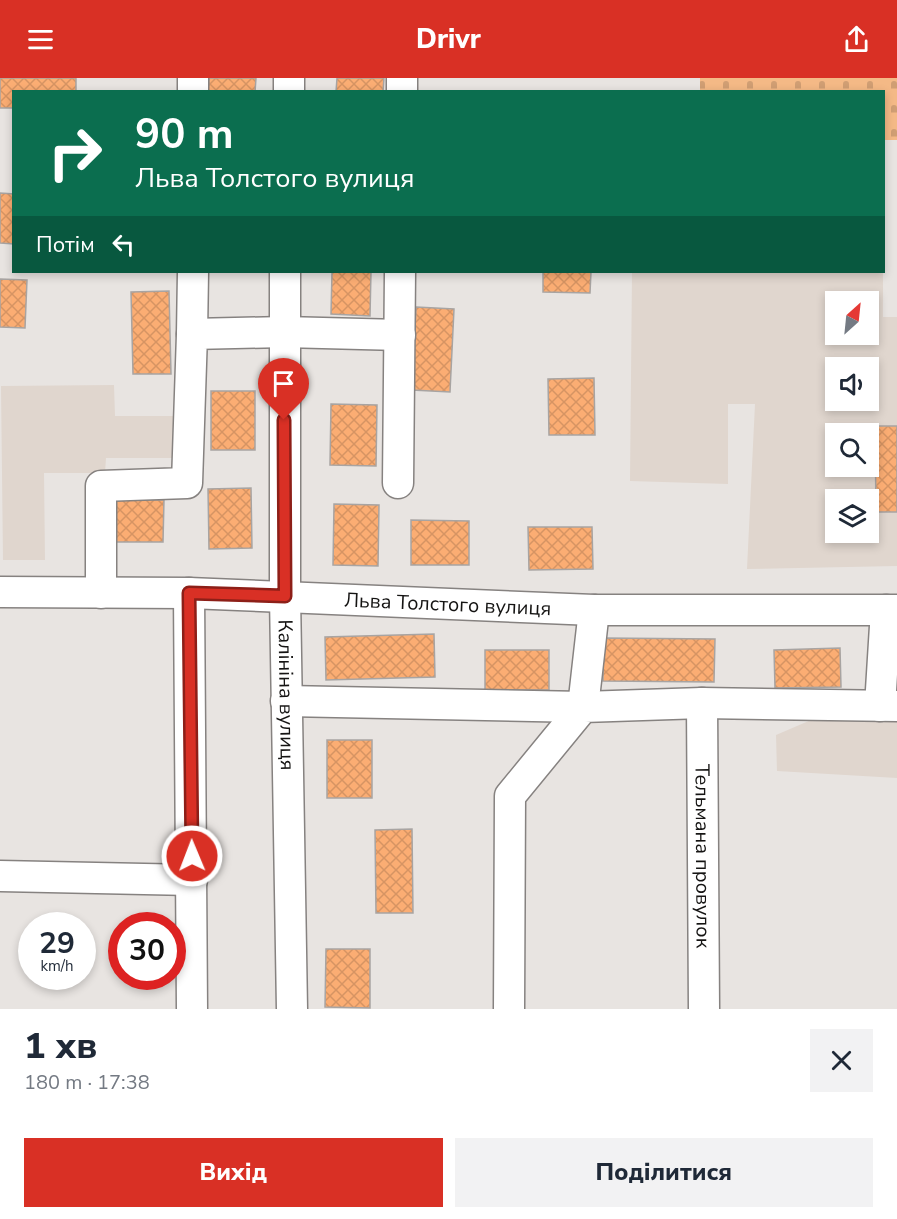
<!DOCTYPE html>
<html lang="uk">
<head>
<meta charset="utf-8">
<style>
	:root { --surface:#fff; --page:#f2f2f3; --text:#1f2937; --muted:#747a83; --accent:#d93025 }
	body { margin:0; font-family:"Nunito Sans",sans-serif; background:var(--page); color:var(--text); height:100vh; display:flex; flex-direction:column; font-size:22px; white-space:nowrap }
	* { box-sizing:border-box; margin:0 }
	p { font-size:20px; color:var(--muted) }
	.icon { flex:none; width:33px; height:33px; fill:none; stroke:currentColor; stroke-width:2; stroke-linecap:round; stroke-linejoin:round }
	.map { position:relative; height:931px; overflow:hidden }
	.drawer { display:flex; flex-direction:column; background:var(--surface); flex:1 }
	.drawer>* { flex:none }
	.top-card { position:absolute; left:12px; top:12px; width:873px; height:183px; border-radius:0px; box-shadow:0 3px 9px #0003; background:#0b6e4f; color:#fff; overflow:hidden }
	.needle { width:39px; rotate:27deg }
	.tools { position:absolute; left:825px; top:213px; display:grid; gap:12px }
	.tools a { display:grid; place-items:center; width:54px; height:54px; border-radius:0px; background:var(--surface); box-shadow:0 3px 9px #0003; font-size:30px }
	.speed { position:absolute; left:18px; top:834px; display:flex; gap:12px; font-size:30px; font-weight:700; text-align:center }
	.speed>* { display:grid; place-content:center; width:78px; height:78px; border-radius:50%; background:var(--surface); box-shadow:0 3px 9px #0003; line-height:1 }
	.speed small { font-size:15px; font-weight:400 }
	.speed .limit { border:9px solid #d22; background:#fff; color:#111 }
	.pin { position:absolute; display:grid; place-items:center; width:51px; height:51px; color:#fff; margin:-62px -26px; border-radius:50% 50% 50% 0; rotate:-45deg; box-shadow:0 0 6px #0007 }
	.pin .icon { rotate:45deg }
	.me { position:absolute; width:66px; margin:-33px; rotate:359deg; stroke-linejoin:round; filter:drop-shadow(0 0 4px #0008) }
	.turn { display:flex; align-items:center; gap:21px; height:126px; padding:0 24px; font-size:27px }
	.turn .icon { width:78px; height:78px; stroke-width:2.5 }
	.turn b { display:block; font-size:42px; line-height:51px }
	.then { display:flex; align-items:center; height:57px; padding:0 24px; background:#0003; gap:12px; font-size:22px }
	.round { display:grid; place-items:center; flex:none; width:63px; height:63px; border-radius:0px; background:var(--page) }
	.summary { display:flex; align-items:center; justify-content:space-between; height:102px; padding:0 24px }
	h1 { font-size:36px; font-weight:800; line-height:45px }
	.action { display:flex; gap:12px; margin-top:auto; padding:12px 24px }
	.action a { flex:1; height:69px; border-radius:0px; background:var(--accent); color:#fff; font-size:24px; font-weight:800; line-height:69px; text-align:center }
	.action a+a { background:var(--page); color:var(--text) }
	header { display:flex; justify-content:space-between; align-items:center; height:78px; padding:0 24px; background:var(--accent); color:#fff; font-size:27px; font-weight:800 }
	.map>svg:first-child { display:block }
	.built { fill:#e0d6ce; fill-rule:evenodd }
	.cemetery { fill:url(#cemetery-stones) }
	.building { fill:url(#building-cross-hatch); stroke:#a8a4a2; stroke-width:1.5 }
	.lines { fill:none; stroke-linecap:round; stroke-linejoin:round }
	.minor-casing { stroke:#868280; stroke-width:33 }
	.minor { stroke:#fff; stroke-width:30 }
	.route-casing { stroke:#8d1f18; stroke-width:15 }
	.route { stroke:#d93025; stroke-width:10 }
	.labels { text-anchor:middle; stroke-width:5; stroke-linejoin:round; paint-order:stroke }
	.street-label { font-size:20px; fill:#151413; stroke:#fff }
</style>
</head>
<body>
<header><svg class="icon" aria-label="menu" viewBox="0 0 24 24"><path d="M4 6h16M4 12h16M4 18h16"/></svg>Drivr<svg class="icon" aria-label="share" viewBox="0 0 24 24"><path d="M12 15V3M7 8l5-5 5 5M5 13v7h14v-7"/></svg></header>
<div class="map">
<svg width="897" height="931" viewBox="0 0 897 931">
	<defs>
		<pattern id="cemetery-stones" width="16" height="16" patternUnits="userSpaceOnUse" patternTransform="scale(1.5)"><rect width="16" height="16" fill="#f4b986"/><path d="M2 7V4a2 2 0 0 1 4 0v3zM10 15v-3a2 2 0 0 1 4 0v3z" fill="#d09e73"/></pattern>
		<pattern id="building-cross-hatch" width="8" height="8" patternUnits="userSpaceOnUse" patternTransform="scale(1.5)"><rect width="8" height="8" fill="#fbad73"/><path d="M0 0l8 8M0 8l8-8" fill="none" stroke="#d69463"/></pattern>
	</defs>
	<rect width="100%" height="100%" fill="#e8e4e1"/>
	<!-- built -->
	<g class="built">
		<path d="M632 194H883V239H897V488L747 491 755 326H728V406L630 403ZM836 224H868V256H836ZM836 290H868V322H836ZM836 356H868V388H836ZM836 422H868V454H836Z"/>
		<path d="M114 307 115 338H176L177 380H106L105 395H44L45 482H3L1 308Z"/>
		<path d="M818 639H897V700L777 693 776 657Z"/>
	</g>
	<!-- cemetery -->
	<path class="cemetery" d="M700 0H897V62H884V14L700 13Z"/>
	<!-- building -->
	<g class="building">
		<path d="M0 0H76V14H14V30H0Z"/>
		<path d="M209 0H256L255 14H208Z"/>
		<path d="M337 0H384L383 14H336Z"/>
		<path d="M0 115 14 116V166L0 165Z"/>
		<path d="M332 194H371L370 238 331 236Z"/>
		<path d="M543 194H591L590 215 543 214Z"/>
		<path d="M0 201 27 202 25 250 0 249Z"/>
		<path d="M169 213 171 296H133L131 214Z"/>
		<path d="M416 229 454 231 450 314 412 312Z"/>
		<path d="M594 300 595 357H549L548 301Z"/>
		<rect x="211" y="313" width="44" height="59"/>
		<path d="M331 326 377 327 376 388 330 387Z"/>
		<path d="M875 348H897V434H876Z"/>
		<path d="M251 410 252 470 209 471 208 411Z"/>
		<path d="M109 421 164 422 163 464H108Z"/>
		<path d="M334 426 379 427 378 488 333 487Z"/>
		<path d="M411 442 469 443V487H411Z"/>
		<path d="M528 449H592L593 491 529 492Z"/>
		<path d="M434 556 435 599 326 602 325 559Z"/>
		<path d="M603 560 715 561 714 604 603 603Z"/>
		<path d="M840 570 841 609 775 610 774 572Z"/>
		<rect x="485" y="572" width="64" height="40"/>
		<rect x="327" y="662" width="45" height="58"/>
		<path d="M412 751 413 835H376L375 752Z"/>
		<path d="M326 871H370V930L325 929Z"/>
	</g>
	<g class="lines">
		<defs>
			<g id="minor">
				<path d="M193 0V14"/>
				<path d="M289 14V0"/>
				<path d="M402 14V0"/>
				<path id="s1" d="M285 194V518L292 931"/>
				<path d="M192 256 193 194"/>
				<path d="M398 405 400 194"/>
				<path id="s2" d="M0 514 189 515 594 532H897"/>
				<path d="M101 515V408L187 405 192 256 284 254 400 257"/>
				<path d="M189 515 192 931"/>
				<path d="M286 623 583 629 594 532"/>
				<path id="s3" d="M702 625 704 931"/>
				<path d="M880 628 886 532"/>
				<path d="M0 798 192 802"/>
				<path d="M509 931 510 718 583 629 702 625 897 628"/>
			</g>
		</defs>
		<!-- minor casing -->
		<use href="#minor" class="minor-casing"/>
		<!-- minor -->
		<use href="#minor" class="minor"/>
	</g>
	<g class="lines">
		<defs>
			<path id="route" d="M192 778 189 515 285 518 284 342"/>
		</defs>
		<!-- route casing -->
		<use href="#route" class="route-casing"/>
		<!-- route -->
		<use href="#route" class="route"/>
	</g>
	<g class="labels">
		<!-- street labels -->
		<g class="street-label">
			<text dy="7" stroke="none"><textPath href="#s2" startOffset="448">Льва Толстого вулиця</textPath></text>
			<text dy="7" stroke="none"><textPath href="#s1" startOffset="423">Калініна вулиця</textPath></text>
			<text dy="7" stroke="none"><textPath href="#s3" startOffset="153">Тельмана провулок</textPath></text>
		</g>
	</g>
</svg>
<div class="tools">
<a><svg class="needle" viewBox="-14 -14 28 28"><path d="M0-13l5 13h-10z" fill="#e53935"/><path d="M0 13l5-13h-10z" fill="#747a83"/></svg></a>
<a><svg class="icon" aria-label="sound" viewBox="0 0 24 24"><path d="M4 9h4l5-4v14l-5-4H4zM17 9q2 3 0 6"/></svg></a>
<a><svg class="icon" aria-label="search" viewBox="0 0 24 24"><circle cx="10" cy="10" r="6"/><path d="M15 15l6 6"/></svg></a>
<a><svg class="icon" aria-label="layers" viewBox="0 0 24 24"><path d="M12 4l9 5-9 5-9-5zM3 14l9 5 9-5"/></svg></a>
</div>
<div class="speed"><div>29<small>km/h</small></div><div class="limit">30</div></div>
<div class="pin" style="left:284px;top:342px;background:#d93025"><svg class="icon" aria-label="arrive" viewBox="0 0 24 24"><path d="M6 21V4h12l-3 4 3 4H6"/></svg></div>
<svg class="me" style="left:192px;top:778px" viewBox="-20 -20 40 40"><circle r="17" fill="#d93025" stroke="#fff" stroke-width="3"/><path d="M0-11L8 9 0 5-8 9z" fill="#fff"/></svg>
<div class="top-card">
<div class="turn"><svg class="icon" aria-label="right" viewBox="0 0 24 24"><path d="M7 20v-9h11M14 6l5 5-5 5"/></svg><div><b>90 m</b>Льва Толстого вулиця</div></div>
<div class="then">Потім<svg class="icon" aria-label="left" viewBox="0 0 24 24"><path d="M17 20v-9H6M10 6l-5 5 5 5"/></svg></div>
</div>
</div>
<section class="drawer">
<div class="summary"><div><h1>1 хв</h1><p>180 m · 17:38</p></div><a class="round"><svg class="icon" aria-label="close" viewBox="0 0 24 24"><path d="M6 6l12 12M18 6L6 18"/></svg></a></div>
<div class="action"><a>Вихід</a><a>Поділитися</a></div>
</section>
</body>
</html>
